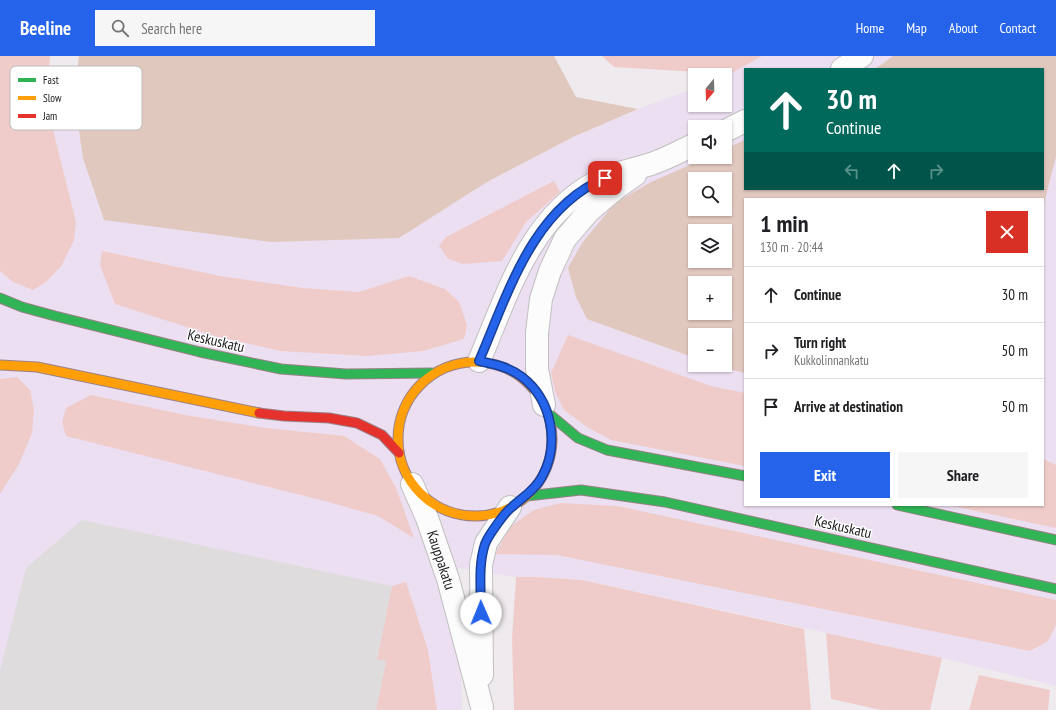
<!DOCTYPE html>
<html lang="en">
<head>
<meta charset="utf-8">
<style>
	:root { --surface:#fff; --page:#f6f6f6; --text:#202124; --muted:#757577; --line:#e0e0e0; --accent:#2563eb }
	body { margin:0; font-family:"PT Sans Narrow",sans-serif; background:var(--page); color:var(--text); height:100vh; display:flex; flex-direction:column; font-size:15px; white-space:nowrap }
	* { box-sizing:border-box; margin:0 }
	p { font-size:13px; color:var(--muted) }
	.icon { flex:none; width:22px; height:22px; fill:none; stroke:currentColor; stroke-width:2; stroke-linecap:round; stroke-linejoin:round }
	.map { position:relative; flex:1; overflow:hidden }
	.panel { position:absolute; left:744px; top:142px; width:300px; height:308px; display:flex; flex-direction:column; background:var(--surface); border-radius:0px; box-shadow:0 1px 3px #0004 }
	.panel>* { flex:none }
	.guide { position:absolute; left:744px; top:12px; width:300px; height:122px; border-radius:0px; box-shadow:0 1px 3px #0004; background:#00695c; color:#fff; overflow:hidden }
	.needle { width:26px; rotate:199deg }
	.fabs { position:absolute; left:688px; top:12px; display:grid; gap:8px }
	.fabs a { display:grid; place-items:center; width:44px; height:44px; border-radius:0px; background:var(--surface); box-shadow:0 1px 3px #0004; font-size:20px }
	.pin { position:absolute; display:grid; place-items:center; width:34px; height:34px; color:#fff; margin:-17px; border-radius:8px; box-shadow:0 2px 6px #0006 }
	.me { position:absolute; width:44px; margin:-22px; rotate:359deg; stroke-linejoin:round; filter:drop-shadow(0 0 3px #0008) }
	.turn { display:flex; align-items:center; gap:14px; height:84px; padding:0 16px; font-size:18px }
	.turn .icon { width:52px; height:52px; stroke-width:2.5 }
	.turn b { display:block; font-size:28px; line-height:34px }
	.lanes { display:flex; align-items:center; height:38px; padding:0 16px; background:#0003; justify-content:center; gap:20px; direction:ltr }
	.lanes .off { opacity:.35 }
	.round { display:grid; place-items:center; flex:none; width:42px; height:42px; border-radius:0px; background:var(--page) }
	.head { display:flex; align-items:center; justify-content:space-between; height:68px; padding:0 16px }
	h1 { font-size:24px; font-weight:700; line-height:30px }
	.primary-button { display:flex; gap:8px; margin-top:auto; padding:8px 16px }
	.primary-button a { flex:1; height:46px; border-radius:0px; background:var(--accent); color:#fff; font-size:16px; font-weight:700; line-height:46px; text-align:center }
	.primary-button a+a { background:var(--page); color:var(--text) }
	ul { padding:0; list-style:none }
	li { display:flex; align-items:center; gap:12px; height:56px; padding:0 16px; border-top:1px solid var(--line) }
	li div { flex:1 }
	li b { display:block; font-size:15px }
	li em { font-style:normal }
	header { display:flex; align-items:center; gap:24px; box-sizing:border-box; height:56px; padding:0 20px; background:var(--accent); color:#fff }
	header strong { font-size:19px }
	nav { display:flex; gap:22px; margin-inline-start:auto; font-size:14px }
	.search { width:280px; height:36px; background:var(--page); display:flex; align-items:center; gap:10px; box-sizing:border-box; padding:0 14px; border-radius:0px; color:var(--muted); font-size:15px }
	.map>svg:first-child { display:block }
	.commercial { fill:#ecdff1; fill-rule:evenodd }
	.grass { fill:#efccc9 }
	.forest { fill:#e1c8bf; fill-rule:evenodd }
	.parking { fill:#dedcdd }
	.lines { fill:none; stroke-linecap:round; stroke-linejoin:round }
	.street-casing { stroke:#c1bfc0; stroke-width:24 }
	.fast-casing { stroke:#9b8089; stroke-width:11 }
	.slow-casing { stroke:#9b8089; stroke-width:11 }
	.jam-casing { stroke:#9b8089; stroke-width:11 }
	.street { stroke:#fdfcfc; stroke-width:22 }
	.fast { stroke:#30b455; stroke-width:9 }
	.slow { stroke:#ff9f0a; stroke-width:9 }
	.jam { stroke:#e5322d; stroke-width:9 }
	.route-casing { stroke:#184099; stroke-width:10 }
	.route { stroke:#2563eb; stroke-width:7 }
	.labels { text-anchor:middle; stroke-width:3; stroke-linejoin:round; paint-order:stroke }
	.street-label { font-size:15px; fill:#212121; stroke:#fff }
	.key { fill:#fff; stroke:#bcbcbc; stroke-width:1 }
	.key-label { font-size:11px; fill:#212121 }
</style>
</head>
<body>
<header>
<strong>Beeline</strong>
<div class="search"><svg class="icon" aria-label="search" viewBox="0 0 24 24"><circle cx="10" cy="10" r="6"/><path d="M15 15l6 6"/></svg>Search here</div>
<nav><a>Home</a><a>Map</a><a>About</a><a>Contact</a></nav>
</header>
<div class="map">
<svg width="1056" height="654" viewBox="0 0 1056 654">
	<rect width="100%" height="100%" fill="#efeaee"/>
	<!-- commercial -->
	<path class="commercial" d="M762 0H1056V630L942 602 582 524 537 521H516L458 512 462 654H0V20L74 41 83 102 399 182 487 126 573 81 638 53 695 32V49H725V20ZM745 13H1043V133H745ZM695 71H725V101H695ZM695 123H725V153H695ZM745 143H1043V449H745ZM695 175H725V205H695ZM695 227H725V257H695ZM695 279H725V309H695Z"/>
	<!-- grass -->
	<g class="grass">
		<path d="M0 0H50L47 41 55 82 76 166 74 184 62 209 46 226 33 234 13 226 0 215Z"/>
		<path d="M602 0H762L730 18 614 11Z"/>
		<path d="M554 125 560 136 526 166 502 205 463 208 448 203 439 190 446 181Z"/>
		<path d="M102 195 220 220 303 232 359 236 409 220 445 233 459 246 467 269 464 283 423 295 367 300 280 295 215 280 115 248 100 209Z"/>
		<path d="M568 279 711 330 745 337V410L611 384 587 371 564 354 556 338 551 317Z"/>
		<path d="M17 321 30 334 34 354 32 377 19 408 0 438V323Z"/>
		<path d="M91 339 185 359 265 372 344 380 380 403 396 432 414 482 378 460 325 445 66 380 62 366 66 352Z"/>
		<path d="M1043 403 1056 409V472L948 449H1043Z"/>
		<path d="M561 447 617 450 1056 544V569L1048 585 1030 595 557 499 495 498 511 470 534 454Z"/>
		<path d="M516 521H537L582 524 804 573 811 654H514L512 583Z"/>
		<path d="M406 526 428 594 437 654H376L386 605 377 603 392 530Z"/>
		<path d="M826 577 942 602 930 654H881L831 643Z"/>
		<path d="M979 619 1050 634 1048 654H969Z"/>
	</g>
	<!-- forest -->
	<g class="forest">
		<path d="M79 0H554L576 41 638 53 573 81 487 126 399 182 271 186 104 164 83 102 74 41Z"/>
		<path d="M893 0H1056V100L1043 152V143H745V317L713 309H725V279H695V302L587 263 576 241 568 212 582 187 615 147 651 126 708 101H725V93L745 84V133H1043V13H875ZM695 123H725V153H695ZM695 175H725V205H695ZM695 227H725V257H695Z"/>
	</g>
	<!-- parking -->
	<path class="parking" d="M82 464 392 530 377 603 386 605 376 654H0V615L26 512Z"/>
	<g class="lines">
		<defs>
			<g id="street">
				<path d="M842 13 862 0"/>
				<path d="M725 75 745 65"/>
				<path d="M479 305C507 240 529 162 596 126 613 117 632 114 651 108 666 103 681 95 695 88"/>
				<path d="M544 349 537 313V277L541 243 550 215 565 183 589 155 615 133 635 119"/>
				<path d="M412 428 427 462 448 523 482 651"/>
				<path d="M482 619 481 509 486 487 510 451"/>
			</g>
			<g id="fast">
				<path d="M0 242 22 251 55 260 200 296 281 313 346 318 432 317"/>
				<path d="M548 357 578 382 607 394 745 420"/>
				<path d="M527 440 581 434 665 446 1056 533"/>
				<path d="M897 449 1056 484"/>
			</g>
			<g id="slow">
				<circle cx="475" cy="383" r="77"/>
				<path d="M0 309 37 311 259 357"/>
			</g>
			<path id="jam" d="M259 357 284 360 329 362 357 367 382 379 399 397"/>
		</defs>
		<!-- street casing -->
		<use href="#street" class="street-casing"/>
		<!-- fast casing -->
		<use href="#fast" class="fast-casing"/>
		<!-- slow casing -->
		<use href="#slow" class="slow-casing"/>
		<!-- jam casing -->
		<use href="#jam" class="jam-casing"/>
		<!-- street -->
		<use href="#street" class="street"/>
		<!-- fast -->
		<use href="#fast" class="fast"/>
		<!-- slow -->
		<use href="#slow" class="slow"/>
		<!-- jam -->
		<use href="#jam" class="jam"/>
	</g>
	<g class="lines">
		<defs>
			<path id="route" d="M481 557C481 534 478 509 485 488 488 480 505 456 512 451 523 441 535 434 542 421 560 388 552 344 522 321 509 311 494 308 479 305 508 238 532 153 605 122"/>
		</defs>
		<!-- route casing -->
		<use href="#route" class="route-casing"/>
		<!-- route -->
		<use href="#route" class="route"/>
	</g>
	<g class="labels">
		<!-- street labels -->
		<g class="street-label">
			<text transform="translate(216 285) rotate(13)" y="5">Keskuskatu</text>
			<text transform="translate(843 471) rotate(13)" y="5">Keskuskatu</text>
			<text transform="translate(441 504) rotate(72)" y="5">Kauppakatu</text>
		</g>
	</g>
	<!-- legend -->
	<rect x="10" y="10" width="132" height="64" rx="6" class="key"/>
	<rect x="18" y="22" width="18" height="4" fill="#30b455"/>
	<rect x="18" y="40" width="18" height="4" fill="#ff9f0a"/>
	<rect x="18" y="58" width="18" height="4" fill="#e5322d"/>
	<g class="key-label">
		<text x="43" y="28">Fast</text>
		<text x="43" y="46">Slow</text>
		<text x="43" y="64">Jam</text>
	</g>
</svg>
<div class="fabs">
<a><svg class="needle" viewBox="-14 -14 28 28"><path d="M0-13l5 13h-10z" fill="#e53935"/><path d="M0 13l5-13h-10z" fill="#757577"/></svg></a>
<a><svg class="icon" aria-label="sound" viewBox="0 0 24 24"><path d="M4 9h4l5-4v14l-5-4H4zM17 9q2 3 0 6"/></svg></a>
<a><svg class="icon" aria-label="search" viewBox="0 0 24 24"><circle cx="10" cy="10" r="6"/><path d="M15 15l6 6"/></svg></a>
<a><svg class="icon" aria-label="layers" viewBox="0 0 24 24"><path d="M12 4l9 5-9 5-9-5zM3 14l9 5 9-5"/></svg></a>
<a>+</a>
<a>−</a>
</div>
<div class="pin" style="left:605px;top:122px;background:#d93025"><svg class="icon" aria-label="arrive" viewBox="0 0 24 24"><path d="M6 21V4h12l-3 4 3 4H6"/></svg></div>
<svg class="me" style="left:481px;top:557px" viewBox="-20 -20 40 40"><circle r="19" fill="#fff"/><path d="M0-13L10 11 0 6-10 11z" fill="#2563eb"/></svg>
<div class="guide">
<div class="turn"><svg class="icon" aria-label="ahead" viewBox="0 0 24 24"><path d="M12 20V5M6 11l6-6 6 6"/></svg><div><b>30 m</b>Continue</div></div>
<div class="lanes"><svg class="icon off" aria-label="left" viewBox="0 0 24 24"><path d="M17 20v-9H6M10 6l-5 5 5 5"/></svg><svg class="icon" aria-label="ahead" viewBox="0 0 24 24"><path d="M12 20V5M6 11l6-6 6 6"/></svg><svg class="icon off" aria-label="right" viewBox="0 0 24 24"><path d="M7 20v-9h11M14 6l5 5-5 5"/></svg></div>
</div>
<section class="panel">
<div class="head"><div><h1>1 min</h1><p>130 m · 20:44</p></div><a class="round" style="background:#d93025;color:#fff"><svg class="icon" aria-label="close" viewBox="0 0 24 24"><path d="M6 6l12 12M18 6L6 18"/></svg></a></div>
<ul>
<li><svg class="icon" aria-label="ahead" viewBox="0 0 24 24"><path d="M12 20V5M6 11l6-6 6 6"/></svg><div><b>Continue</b></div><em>30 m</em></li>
<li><svg class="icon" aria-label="right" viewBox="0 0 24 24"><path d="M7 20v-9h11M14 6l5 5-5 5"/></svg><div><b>Turn right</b><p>Kukkolinnankatu</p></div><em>50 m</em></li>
<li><svg class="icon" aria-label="arrive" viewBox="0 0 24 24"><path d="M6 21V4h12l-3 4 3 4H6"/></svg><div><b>Arrive at destination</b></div><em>50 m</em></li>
</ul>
<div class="primary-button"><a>Exit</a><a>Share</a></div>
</section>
</div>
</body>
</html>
